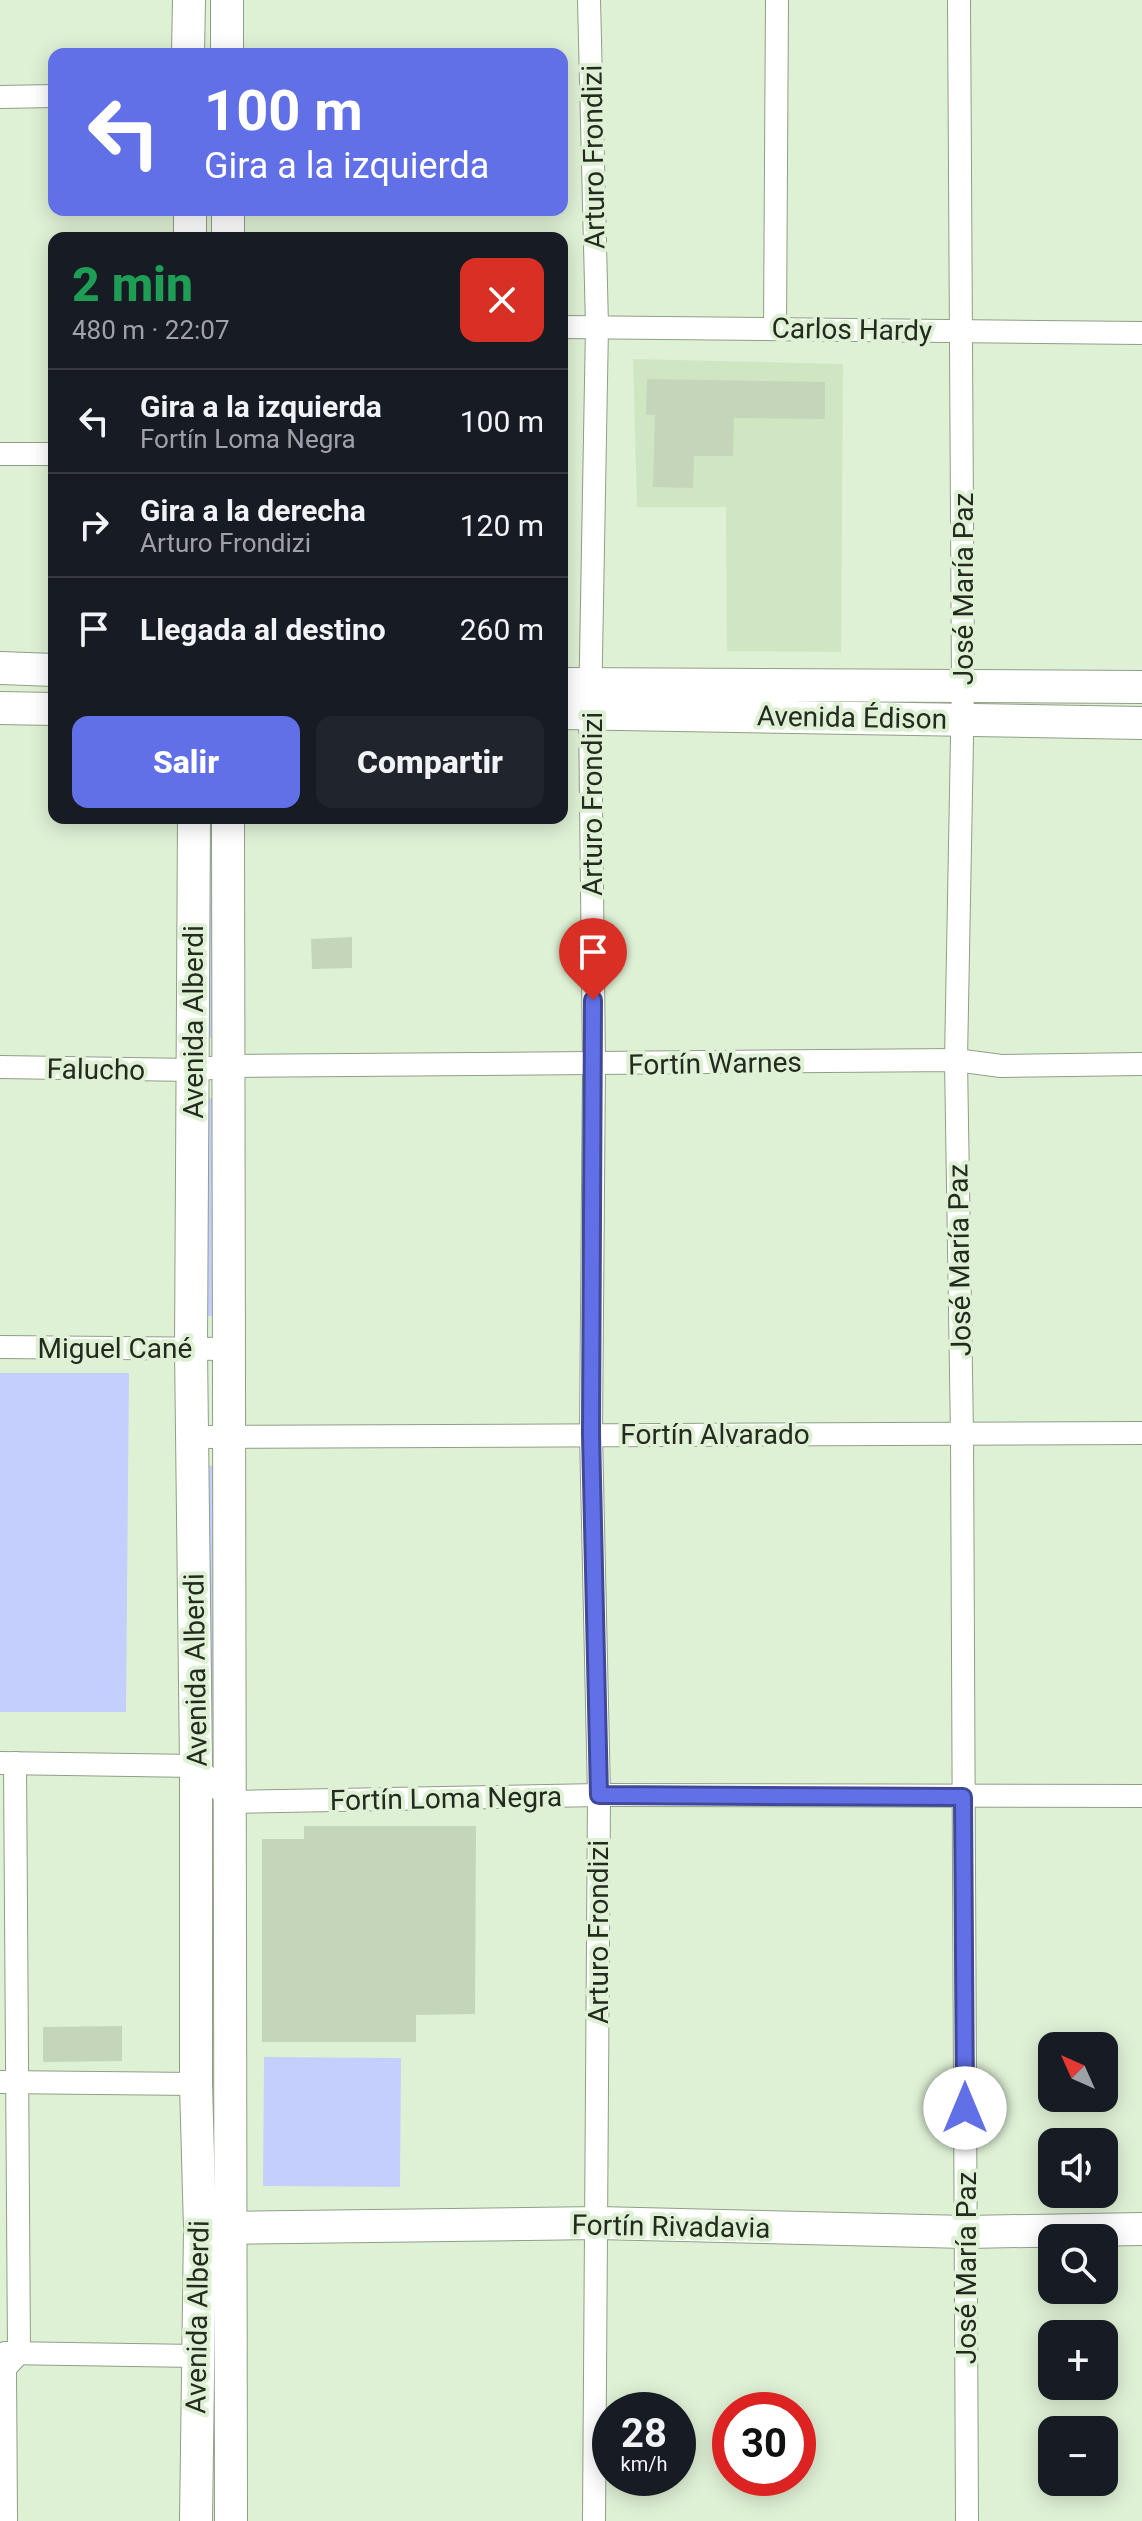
<!DOCTYPE html>
<html lang="es">
<head>
<meta charset="utf-8">
<style>
	:root { --surface:#171b24; --page:#20242c; --text:#f1f3f6; --muted:#9ea1a6; --line:#363941; --accent:#6270e8 }
	body { margin:0; font-family:Roboto,sans-serif; background:var(--page); color:var(--text); height:100vh; display:flex; flex-direction:column; font-size:30px; white-space:nowrap }
	* { box-sizing:border-box; margin:0 }
	p { font-size:26px; color:var(--muted) }
	.icon { flex:none; width:44px; height:44px; fill:none; stroke:currentColor; stroke-width:2; stroke-linecap:round; stroke-linejoin:round }
	.map { position:relative; flex:1; overflow:hidden }
	.details { position:absolute; left:48px; top:232px; width:520px; height:592px; display:flex; flex-direction:column; background:var(--surface); border-radius:16px; box-shadow:0 4px 20px #0003 }
	.details>* { flex:none }
	.top-card { position:absolute; left:48px; top:48px; width:520px; height:168px; border-radius:16px; box-shadow:0 4px 20px #0003; background:#6270e8; color:#fff; overflow:hidden }
	.needle { width:52px; rotate:315deg }
	.tools { position:absolute; left:1038px; top:2032px; display:grid; gap:16px }
	.tools a { display:grid; place-items:center; width:80px; height:80px; border-radius:16px; background:var(--surface); box-shadow:0 4px 20px #0003; font-size:40px }
	.speed { position:absolute; left:592px; top:2392px; display:flex; gap:16px; font-size:40px; font-weight:700; text-align:center }
	.speed>* { display:grid; place-content:center; width:104px; height:104px; border-radius:50%; background:var(--surface); box-shadow:0 4px 20px #0003; line-height:1 }
	.speed small { font-size:20px; font-weight:400 }
	.speed .limit { border:12px solid #d22; background:#fff; color:#111 }
	.pin { position:absolute; display:grid; place-items:center; width:68px; height:68px; color:#fff; margin:-82px -34px; border-radius:50% 50% 50% 0; rotate:-45deg; box-shadow:0 0 8px #0007 }
	.pin .icon { rotate:45deg }
	.me { position:absolute; width:88px; margin:-44px; rotate:0deg; stroke-linejoin:round; filter:drop-shadow(0 0 6px #0008) }
	.turn { display:flex; align-items:center; gap:28px; height:168px; padding:0 24px; font-size:36px }
	.turn .icon { width:104px; height:104px; stroke-width:2.5 }
	.turn b { display:block; font-size:56px; line-height:68px }
	.round { display:grid; place-items:center; flex:none; width:84px; height:84px; border-radius:16px; background:var(--page) }
	.overview { display:flex; align-items:center; justify-content:space-between; height:136px; padding:0 24px }
	h1 { font-size:48px; font-weight:800; line-height:60px; color:#1e9e55 }
	.button { display:flex; gap:16px; margin-top:auto; padding:16px 24px }
	.button a { flex:1; height:92px; border-radius:16px; background:var(--accent); color:#fff; font-size:32px; font-weight:800; line-height:92px; text-align:center }
	.button a+a { background:var(--page); color:var(--text) }
	ul { padding:0; list-style:none }
	li { display:flex; align-items:center; gap:24px; height:104px; padding:0 24px; border-top:2px solid var(--line) }
	li div { flex:1 }
	li b { display:block; font-size:30px }
	li em { font-style:normal }
	.map>svg:first-child { display:block }
	.built { fill:#d0e6c3 }
	.green { fill:#c5cffe }
	.building { fill:#c4d5ba }
	.lines { fill:none; stroke-linecap:round; stroke-linejoin:round }
	.street-casing { stroke:#8f9f85; stroke-width:24 }
	.secondary-casing { stroke:#8f9f85; stroke-width:34 }
	.street { stroke:#fff; stroke-width:22 }
	.secondary { stroke:#fff; stroke-width:32 }
	.route-casing { stroke:#404997; stroke-width:20 }
	.route { stroke:#6270e8; stroke-width:14 }
	.labels { text-anchor:middle; stroke-width:8; stroke-linejoin:round; paint-order:stroke }
	.street-label { font-size:28px; fill:#242a20; stroke:#dff1d5 }
</style>
</head>
<body>
<div class="map">
<svg width="1142" height="2521" viewBox="0 0 1142 2521">
	<rect width="100%" height="100%" fill="#dff1d5"/>
	<!-- built -->
	<path class="built" d="M633 359 843 364 841 652 727 651 726 507H637Z"/>
	<!-- green -->
	<g class="green">
		<path d="M204 818H217L219 1038H205Z"/>
		<path d="M203 1098H218L215 1316H201Z"/>
		<path d="M0 1373H129L126 1712H0Z"/>
		<path d="M220 1465 222 1730 207 1729V1466Z"/>
		<path d="M264 2057 401 2058 400 2187 263 2186Z"/>
	</g>
	<!-- building -->
	<g class="building">
		<path d="M647 379 825 382V419L734 418 733 456H694L693 488 653 487 655 415H646Z"/>
		<path d="M352 937V968L312 969 311 939Z"/>
		<path d="M304 1826H476L475 2014 416 2015V2042H262V1839H304Z"/>
		<path d="M122 2026V2061L43 2062V2027Z"/>
	</g>
	<g class="lines">
		<defs>
			<g id="street">
				<path d="M589 0 597 326 590 712 594 1064 591 1434 599 1795 594 2521"/>
				<path d="M959 0 963 685 956 1060 962 1435 967 2521"/>
				<path d="M0 97 54 96"/>
				<path d="M562 327 1142 333"/>
				<path d="M775 328 777 0"/>
				<path d="M0 454H54"/>
				<path d="M0 1067 192 1070 230 1066 956 1060 1001 1066 1142 1064"/>
				<path d="M0 1347 231 1349"/>
				<path d="M193 1437 1142 1433"/>
				<path d="M0 1763 196 1766 232 1802 599 1795 1142 1796"/>
				<path d="M0 2082 196 2084"/>
				<path d="M5 2353 196 2356"/>
				<path d="M6 2521 5 2368 19 2353 15 1763"/>
			</g>
			<g id="secondary">
				<path d="M227 0V54"/>
				<path d="M188 54 189 0"/>
				<path d="M190 210V238"/>
				<path d="M228 210V238"/>
				<path d="M0 668 54 670"/>
				<path d="M562 684 1142 687"/>
				<path d="M0 708 54 709"/>
				<path d="M562 713 1142 723"/>
				<path d="M194 818 191 1349 196 1766V2084L200 2229 196 2521"/>
				<path d="M228 818 231 2521"/>
				<path d="M215 2228 598 2223 966 2232 1142 2229"/>
			</g>
		</defs>
		<!-- street casing -->
		<use href="#street" class="street-casing"/>
		<!-- secondary casing -->
		<use href="#secondary" class="secondary-casing"/>
		<!-- street -->
		<use href="#street" class="street"/>
		<!-- secondary -->
		<use href="#secondary" class="secondary"/>
	</g>
	<g class="lines">
		<defs>
			<path id="route" d="M593 1000 591 1434 599 1795 963 1797 965 2108"/>
		</defs>
		<!-- route casing -->
		<use href="#route" class="route-casing"/>
		<!-- route -->
		<use href="#route" class="route"/>
	</g>
	<g class="labels">
		<!-- street labels -->
		<g class="street-label">
			<text transform="translate(593 157) rotate(-91)" y="10">Arturo Frondizi</text>
			<text transform="translate(852 329) rotate(1)" y="10">Carlos Hardy</text>
			<text transform="translate(963 589) rotate(-90)" y="10">José María Paz</text>
			<text transform="translate(852 717) rotate(1)" y="10">Avenida Édison</text>
			<text transform="translate(592 804) rotate(-90)" y="10">Arturo Frondizi</text>
			<text transform="translate(193 1022) rotate(-90)" y="10">Avenida Alberdi</text>
			<text transform="translate(715 1063) rotate(-1)" y="10">Fortín Warnes</text>
			<text transform="translate(96 1069) rotate(1)" y="10">Falucho</text>
			<text transform="translate(959 1260) rotate(-91)" y="10">José María Paz</text>
			<text x="115" y="1358">Miguel Cané</text>
			<text x="715" y="1444">Fortín Alvarado</text>
			<text transform="translate(195 1670) rotate(-91)" y="10">Avenida Alberdi</text>
			<text transform="translate(446 1798) rotate(-1)" y="10">Fortín Loma Negra</text>
			<text transform="translate(598 1932) rotate(-90)" y="10">Arturo Frondizi</text>
			<text transform="translate(671 2226) rotate(1)" y="10">Fortín Rivadavia</text>
			<text transform="translate(966 2268) rotate(-90)" y="10">José María Paz</text>
			<text transform="translate(197 2317) rotate(-89)" y="10">Avenida Alberdi</text>
		</g>
	</g>
</svg>
<div class="tools">
<a><svg class="needle" viewBox="-14 -14 28 28"><path d="M0-13l5 13h-10z" fill="#e53935"/><path d="M0 13l5-13h-10z" fill="#9ea1a6"/></svg></a>
<a><svg class="icon" aria-label="sound" viewBox="0 0 24 24"><path d="M4 9h4l5-4v14l-5-4H4zM17 9q2 3 0 6"/></svg></a>
<a><svg class="icon" aria-label="search" viewBox="0 0 24 24"><circle cx="10" cy="10" r="6"/><path d="M15 15l6 6"/></svg></a>
<a>+</a>
<a>−</a>
</div>
<div class="speed"><div>28<small>km/h</small></div><div class="limit">30</div></div>
<div class="pin" style="left:593px;top:1000px;background:#d93025"><svg class="icon" aria-label="arrive" viewBox="0 0 24 24"><path d="M6 21V4h12l-3 4 3 4H6"/></svg></div>
<svg class="me" style="left:965px;top:2108px" viewBox="-20 -20 40 40"><circle r="19" fill="#fff"/><path d="M0-13L10 11 0 6-10 11z" fill="#6270e8"/></svg>
<div class="top-card">
<div class="turn"><svg class="icon" aria-label="left" viewBox="0 0 24 24"><path d="M17 20v-9H6M10 6l-5 5 5 5"/></svg><div><b>100 m</b>Gira a la izquierda</div></div>
</div>
<section class="details">
<div class="overview"><div><h1>2 min</h1><p>480 m · 22:07</p></div><a class="round" style="background:#d93025;color:#fff"><svg class="icon" aria-label="close" viewBox="0 0 24 24"><path d="M6 6l12 12M18 6L6 18"/></svg></a></div>
<ul>
<li><svg class="icon" aria-label="left" viewBox="0 0 24 24"><path d="M17 20v-9H6M10 6l-5 5 5 5"/></svg><div><b>Gira a la izquierda</b><p>Fortín Loma Negra</p></div><em>100 m</em></li>
<li><svg class="icon" aria-label="right" viewBox="0 0 24 24"><path d="M7 20v-9h11M14 6l5 5-5 5"/></svg><div><b>Gira a la derecha</b><p>Arturo Frondizi</p></div><em>120 m</em></li>
<li><svg class="icon" aria-label="arrive" viewBox="0 0 24 24"><path d="M6 21V4h12l-3 4 3 4H6"/></svg><div><b>Llegada al destino</b></div><em>260 m</em></li>
</ul>
<div class="button"><a>Salir</a><a>Compartir</a></div>
</section>
</div>
</body>
</html>
